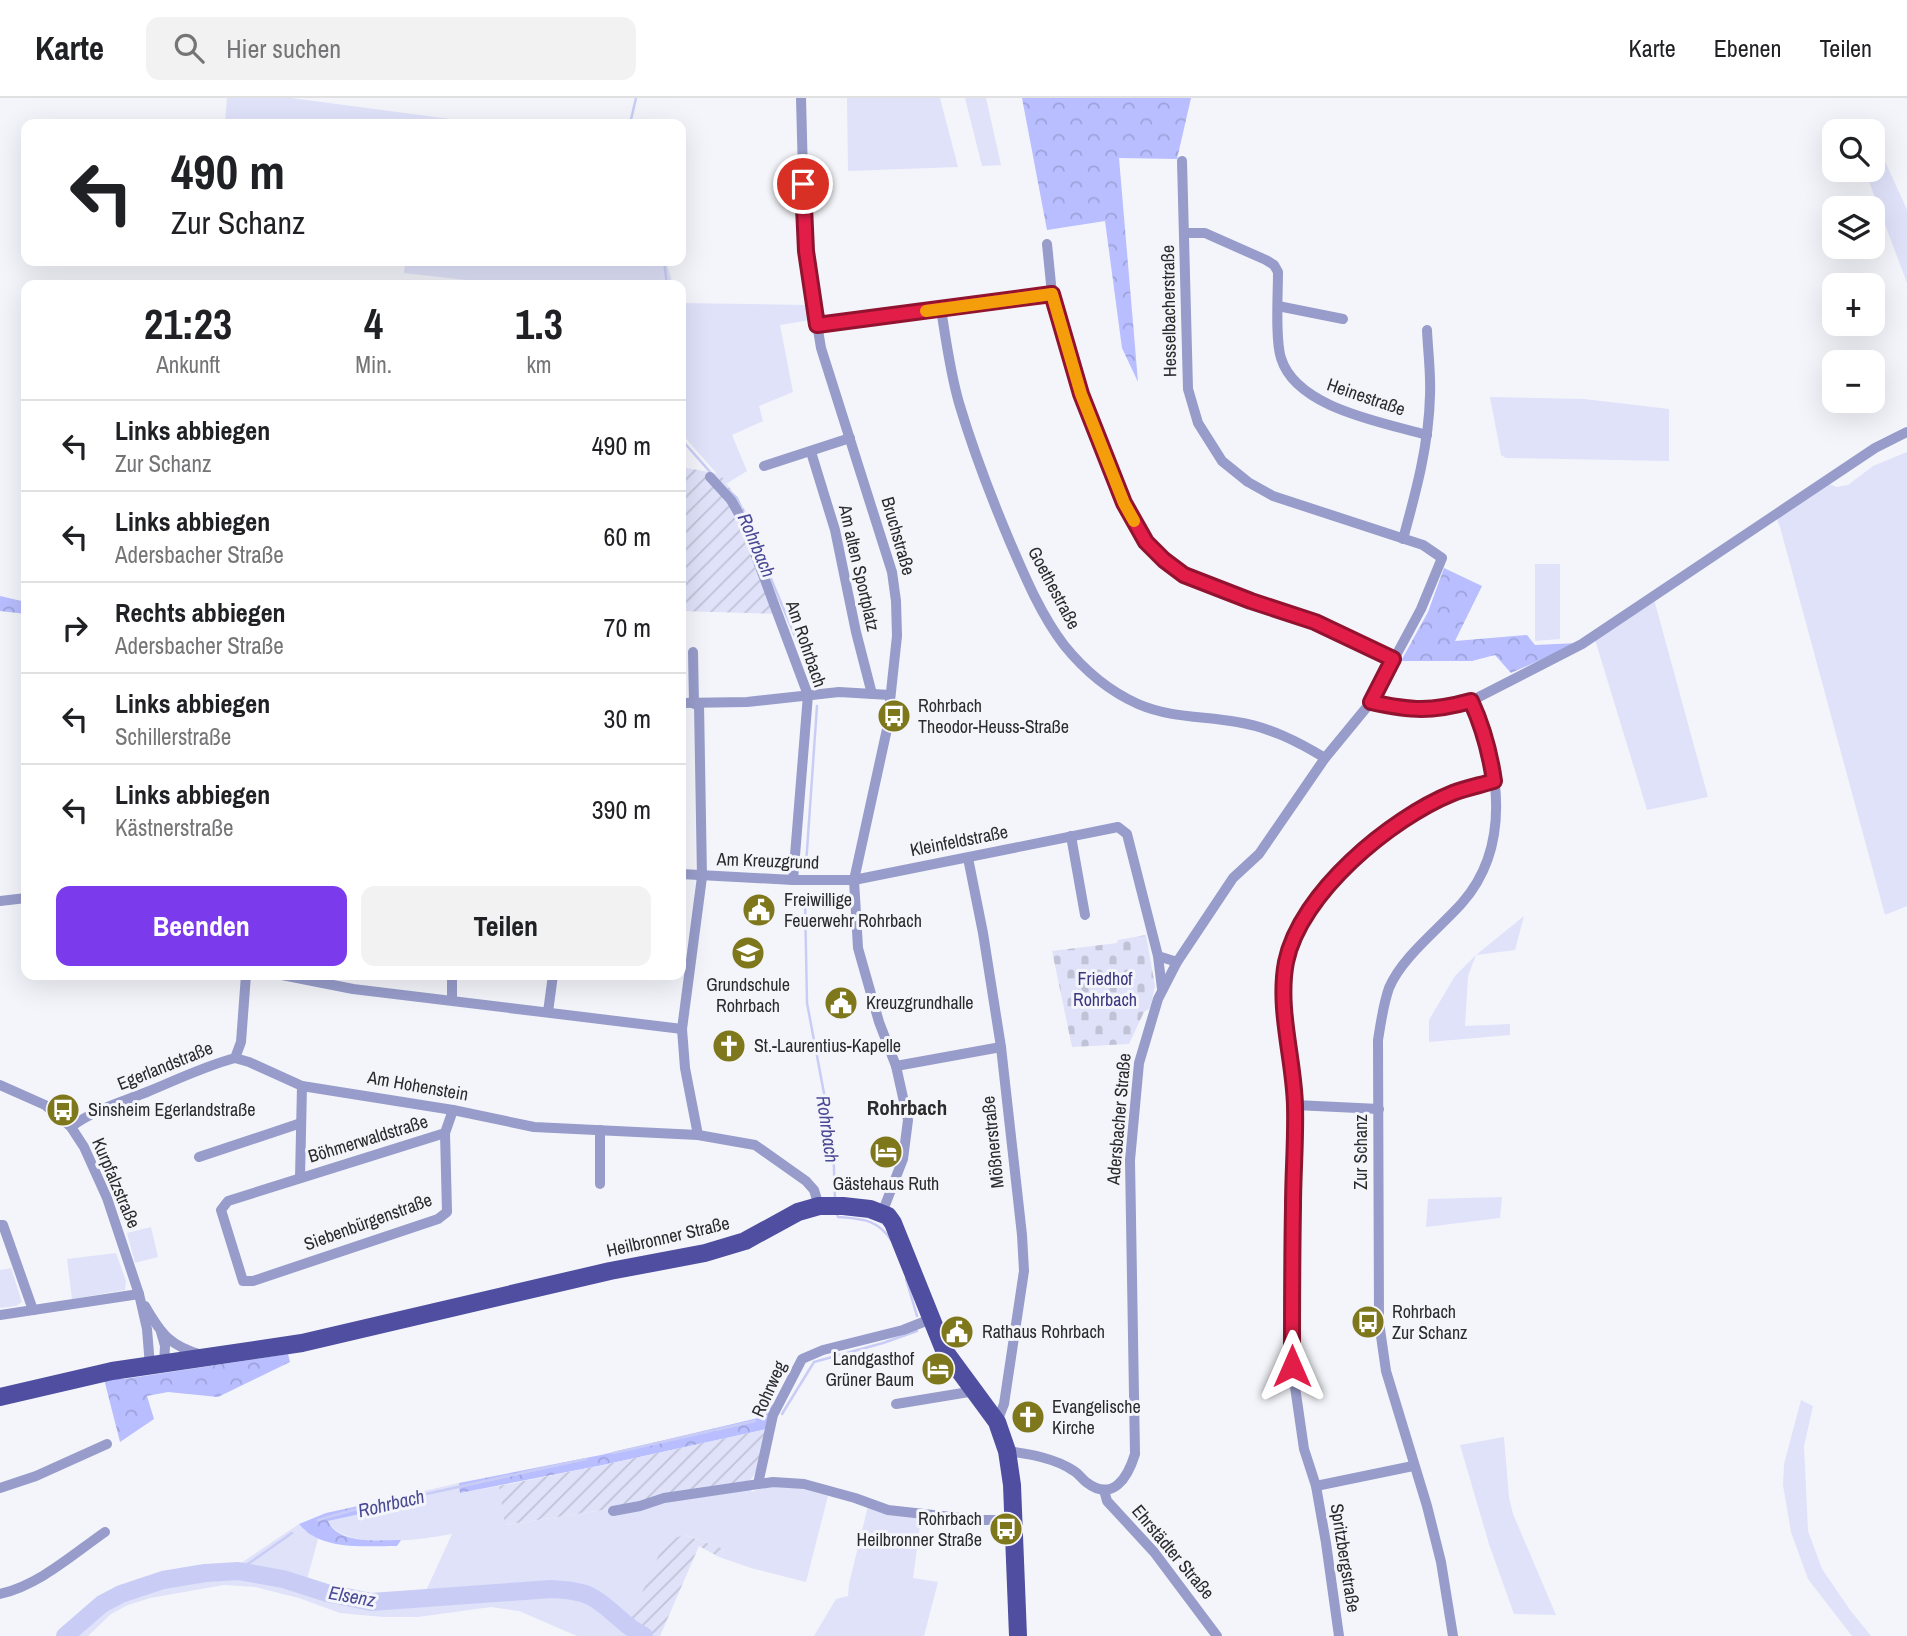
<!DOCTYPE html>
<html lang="de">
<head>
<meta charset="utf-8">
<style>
	:root { --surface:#fff; --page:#f2f2f2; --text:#202124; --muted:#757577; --line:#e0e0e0; --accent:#7c3aed }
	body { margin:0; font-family:"Archivo Narrow",sans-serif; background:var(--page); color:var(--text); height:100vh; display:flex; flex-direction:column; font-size:26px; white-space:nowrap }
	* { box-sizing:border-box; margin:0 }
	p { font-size:23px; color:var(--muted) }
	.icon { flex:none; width:38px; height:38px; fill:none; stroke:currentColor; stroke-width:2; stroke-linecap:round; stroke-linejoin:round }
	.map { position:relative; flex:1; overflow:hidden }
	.panel { position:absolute; left:21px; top:182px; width:665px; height:700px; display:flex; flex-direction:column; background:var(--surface); border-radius:14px; box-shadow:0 7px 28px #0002 }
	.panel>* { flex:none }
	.top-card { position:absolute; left:21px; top:21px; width:665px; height:147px; border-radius:14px; box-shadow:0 7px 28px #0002; background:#fff; color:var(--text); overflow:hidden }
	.fabs { position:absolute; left:1822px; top:21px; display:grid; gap:14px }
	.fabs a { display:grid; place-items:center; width:63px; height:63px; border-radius:14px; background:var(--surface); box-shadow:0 7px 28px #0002; font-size:35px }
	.pin { position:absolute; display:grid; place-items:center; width:60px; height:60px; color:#fff; margin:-30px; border:4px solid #fff; border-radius:50%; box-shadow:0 2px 7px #0007 }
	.me { position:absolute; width:77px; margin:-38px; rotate:0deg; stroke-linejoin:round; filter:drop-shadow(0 0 5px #0008) }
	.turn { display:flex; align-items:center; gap:24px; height:147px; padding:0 35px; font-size:32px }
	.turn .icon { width:91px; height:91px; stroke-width:2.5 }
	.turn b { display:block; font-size:49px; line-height:60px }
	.eta { display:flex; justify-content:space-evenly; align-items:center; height:119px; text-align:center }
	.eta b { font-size:42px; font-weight:800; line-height:49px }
	.button { display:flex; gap:14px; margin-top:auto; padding:14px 35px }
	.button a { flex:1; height:80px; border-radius:14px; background:var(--accent); color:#fff; font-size:28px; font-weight:800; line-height:80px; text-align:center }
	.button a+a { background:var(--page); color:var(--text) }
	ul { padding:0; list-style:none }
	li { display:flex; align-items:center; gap:21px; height:91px; padding:0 35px; border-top:2px solid var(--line) }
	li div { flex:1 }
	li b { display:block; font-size:26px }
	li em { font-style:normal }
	header { display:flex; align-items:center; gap:42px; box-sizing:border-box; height:98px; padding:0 35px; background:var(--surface); border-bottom:2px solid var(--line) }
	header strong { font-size:33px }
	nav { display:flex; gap:38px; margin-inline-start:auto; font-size:24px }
	.search { width:490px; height:63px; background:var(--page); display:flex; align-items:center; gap:18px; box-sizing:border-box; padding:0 24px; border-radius:14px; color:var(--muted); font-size:26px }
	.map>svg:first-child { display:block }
	.green { fill:#dfe2f9 }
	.forest { fill:url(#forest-crowns) }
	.cemetery { fill:url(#cemetery-stones) }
	.garden { fill:url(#garden-furrows) }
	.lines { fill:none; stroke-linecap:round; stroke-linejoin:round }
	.stream { stroke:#c9cdf5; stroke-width:2.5 }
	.river { stroke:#c9cdf5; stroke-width:18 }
	.street { stroke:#979cca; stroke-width:10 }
	.primary { stroke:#4f4ea0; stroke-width:18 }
	.route-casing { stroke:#92132f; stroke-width:18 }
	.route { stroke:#e11d48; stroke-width:12 }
	.slow { stroke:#f59e0b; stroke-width:12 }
	.labels { text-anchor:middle; stroke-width:6; stroke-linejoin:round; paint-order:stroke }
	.street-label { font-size:18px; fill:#2b2b2d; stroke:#f4f5fa }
	.poi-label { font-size:18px; fill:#2b2b2d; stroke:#f4f5fa; text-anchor:start }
	.park-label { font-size:18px; fill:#393680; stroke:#f4f5fa }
	.water-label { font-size:19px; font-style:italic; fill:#494995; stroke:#f4f5fa }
	.quarter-label { font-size:21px; font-weight:bold; fill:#2b2b2d; stroke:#f4f5fa }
</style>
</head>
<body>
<header>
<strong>Karte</strong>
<div class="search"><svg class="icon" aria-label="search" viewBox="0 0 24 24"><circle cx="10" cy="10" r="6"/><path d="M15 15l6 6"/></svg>Hier suchen</div>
<nav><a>Karte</a><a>Ebenen</a><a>Teilen</a></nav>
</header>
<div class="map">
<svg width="1907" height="1538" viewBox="0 0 1907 1538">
	<defs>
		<pattern id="forest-crowns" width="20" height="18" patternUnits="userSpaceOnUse" patternTransform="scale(1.75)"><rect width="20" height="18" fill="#b8beff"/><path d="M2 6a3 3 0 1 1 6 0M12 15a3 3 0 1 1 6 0" fill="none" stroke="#9ea3db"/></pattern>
		<pattern id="cemetery-stones" width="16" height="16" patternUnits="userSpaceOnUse" patternTransform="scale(1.75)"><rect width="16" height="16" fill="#dfe2f9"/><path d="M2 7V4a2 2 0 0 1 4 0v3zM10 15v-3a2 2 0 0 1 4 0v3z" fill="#c0c2d6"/></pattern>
		<pattern id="garden-furrows" width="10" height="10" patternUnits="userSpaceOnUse" patternTransform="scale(1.75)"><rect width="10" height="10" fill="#dfe2f9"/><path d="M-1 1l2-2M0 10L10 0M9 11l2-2" fill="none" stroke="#c0c2d6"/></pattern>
	</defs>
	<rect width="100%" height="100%" fill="#f4f5fa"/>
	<!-- green -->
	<g class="green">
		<path d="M227 0H291L488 26H225Z"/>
		<path d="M847 0H940L958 69 848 73Z"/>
		<path d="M965 0H986L1001 67 982 68Z"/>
		<path d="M1884 61 1907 112V185L1865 73 1872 72 1873 67Z"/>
		<path d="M405 163H666L673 187H466V182L404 175Z"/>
		<path d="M681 205 808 207 810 222 780 227 793 294 759 308 763 323 732 337 747 373 726 386 681 335Z"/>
		<path d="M1490 299 1584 301 1669 311V363L1506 360 1501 357Z"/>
		<path d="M1907 354V808L1885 817 1780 429 1774 414 1821 383 1837 389 1848 387 1873 368Z"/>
		<path d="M1535 466H1560V541L1535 543Z"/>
		<path d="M1652 494 1708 699 1647 712 1593 535Z"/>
		<path d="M1524 818 1515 852 1476 857 1468 878 1465 928 1510 926V937L1429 944V922L1455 878 1476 857Z"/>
		<path d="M1502 1099 1500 1120 1426 1129 1428 1101Z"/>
		<path d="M151 1129 158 1159 135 1165 127 1135Z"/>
		<path d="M116 1155 126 1183 125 1192 72 1201 67 1161Z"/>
		<path d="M11 1170 22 1204 16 1208 0 1210V1172Z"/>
		<path d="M1801 1302 1813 1308 1804 1348 1808 1433 1822 1471 1850 1512 1871 1538H1852L1808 1481 1791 1434 1783 1387 1784 1366Z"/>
		<path d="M1504 1339 1509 1399 1513 1416 1556 1517 1514 1516 1489 1446 1460 1347Z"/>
		<path d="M459 1385 461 1395 499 1388 506 1427 616 1410 748 1385 752 1394C774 1382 805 1391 828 1398L806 1484 751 1470 719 1459 724 1451 685 1437 629 1526 661 1538H577L519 1513 491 1509 418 1519H383L340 1515 299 1500 255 1489 224 1487 150 1500 128 1507 111 1516 88 1538H62L102 1503 147 1485 206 1471 238 1467 299 1426 304 1432 318 1441 306 1485 376 1499 424 1497 452 1436C423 1441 344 1454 328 1423L360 1416 358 1408Z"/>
		<path d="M868 1408 921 1420 913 1480 938 1484 924 1538H814L836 1501 848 1498 849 1486Z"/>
	</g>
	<!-- forest -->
	<g class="forest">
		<path d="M1022 0H1191L1177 61 1119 60 1138 284 1122 250 1105 123 1047 132Z"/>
		<path d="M1444 470 1482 488 1455 543 1527 537 1535 547 1578 545 1511 575 1495 557 1472 563H1401L1428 514Z"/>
		<path d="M0 498 26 504V516L0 513Z"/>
		<path d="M288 1256 290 1264 218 1299 168 1294 147 1298 154 1321 120 1344 104 1281H124Z"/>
		<path d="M770 1306 774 1308 767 1331 603 1367 460 1395 459 1385 601 1357 758 1320Z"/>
		<path d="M358 1408 360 1416 328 1423C338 1447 380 1442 401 1442L397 1448C366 1448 320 1453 299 1426L326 1415Z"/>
	</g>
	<!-- cemetery -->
	<path class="cemetery" d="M1146 837 1155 888 1150 910 1144 914 1129 946 1072 949 1052 853 1117 845 1118 842Z"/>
	<!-- garden -->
	<g class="garden">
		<path d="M681 369 720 376 752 422 782 516 681 513Z"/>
		<path d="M767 1331 760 1369 748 1385 616 1410 505 1427 499 1388 603 1367Z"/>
		<path d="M684 1437 724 1451 719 1459 699 1448 660 1538 628 1526 665 1443Z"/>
	</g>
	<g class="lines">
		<!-- stream -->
		<g class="stream">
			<path d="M630 26 636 0"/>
			<path d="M664 163 667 187"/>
			<path d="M681 341 711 375"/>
			<path d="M728 392 737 400 741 409"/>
			<path d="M769 476 808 569"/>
			<path d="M806 767 817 608"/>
			<path d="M805 802 807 905 833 1043 835 1101"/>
			<path d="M836 1114 838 1119C862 1121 877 1121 891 1142"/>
			<path d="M906 1181 917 1218"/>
			<path d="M782 1316 814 1264 883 1245 917 1233"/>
			<path d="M613 1355 755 1323"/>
			<path d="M318 1422 353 1412 586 1361"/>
			<path d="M238 1473 292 1435"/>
		</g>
		<!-- river -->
		<path class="river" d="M65 1538 102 1506 121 1496 163 1482 205 1475 238 1473 283 1481 327 1495 371 1504 551 1491C564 1492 577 1492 590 1498 610 1508 623 1528 644 1538"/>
		<!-- street -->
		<g class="street">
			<path d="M801 0 805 153 821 250 892 474 896 503 897 538 887 631 854 782 858 850 879 924 896 968 908 1022 903 1061 882 1115"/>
			<path d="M1185 135H1205L1266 162 1274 167 1278 174C1278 195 1275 242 1281 260 1296 310 1382 324 1427 337"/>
			<path d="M1047 146 1052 196 1081 296 1124 405 1146 444 1164 462 1184 477 1251 503 1315 524 1393 561"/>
			<path d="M1278 208 1343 221"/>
			<path d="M941 211C946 242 950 274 959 305 973 352 991 399 1010 444 1025 479 1041 517 1064 547 1084 572 1109 593 1138 606 1170 620 1204 618 1237 624 1269 629 1297 643 1325 660"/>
			<path d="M817 227 1052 196"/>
			<path d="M811 354 835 432 856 534 872 596"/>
			<path d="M764 368 850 340"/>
			<path d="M710 379 731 402 743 423 808 597 793 782"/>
			<path d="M1403 441C1416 394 1429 346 1430 297 1431 276 1428 254 1427 232"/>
			<path d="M693 554 694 606"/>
			<path d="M1371 604 1404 612 1424 613 1447 610 1471 603 1582 546 1875 350 1907 334"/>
			<path d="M681 605 747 604 839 594 890 597"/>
			<path d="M1071 738 1085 817"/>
			<path d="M968 760 983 835 1001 949 1022 1137 1024 1173 1004 1306 997 1324"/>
			<path d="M681 776 793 782H854L1118 729 1127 736 1158 858 1177 864"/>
			<path d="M0 803 26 800"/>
			<path d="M1158 858 1162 891"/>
			<path d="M282 877 353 891 682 931"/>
			<path d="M452 902V877"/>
			<path d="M548 914 553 877"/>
			<path d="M235 960 249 964 302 988 453 1012 534 1029 698 1037 755 1047 806 1083 814 1092 819 1108"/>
			<path d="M896 968 1001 949"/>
			<path d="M0 987 45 1007 71 1029 84 1049 107 1100 139 1196 147 1231 150 1268"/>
			<path d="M1295 1007 1379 1011"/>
			<path d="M71 1029C93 1012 122 1004 147 994 176 982 205 968 235 960L241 944 246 877"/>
			<path d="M445 1035 228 1103 221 1112 243 1183H253L438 1121 447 1114 445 1035 453 1012"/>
			<path d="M698 1037 685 970 682 931 702 779 699 606"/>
			<path d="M199 1059 301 1025"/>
			<path d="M300 1080 302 988"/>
			<path d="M600 1086V1032"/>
			<path d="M0 1127H3L33 1212"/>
			<path d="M145 1208C161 1236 170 1248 202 1257"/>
			<path d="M0 1217 139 1196"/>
			<path d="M161 1234 165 1248 164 1266"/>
			<path d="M896 1306 975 1293"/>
			<path d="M1007 1353C1029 1356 1055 1360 1074 1373 1079 1376 1082 1381 1086 1384 1113 1405 1128 1379 1135 1356L1130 1062 1139 965 1158 901 1177 864 1233 780 1259 756 1325 660 1371 604 1421 511 1442 460 1423 447 1273 398 1248 384 1222 363 1198 325 1188 291 1182 63"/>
			<path d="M758 1386 773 1317 802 1261 823 1252 903 1232 931 1221"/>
			<path d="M1316 1388 1413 1368"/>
			<path d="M0 1390 36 1378 107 1346"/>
			<path d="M1104 1392 1107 1403 1154 1454 1217 1538"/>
			<path d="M613 1413 640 1408 664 1400 773 1384 804 1386 855 1400 888 1412 978 1422H1014"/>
			<path d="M0 1496C39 1487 72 1457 105 1434"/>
			<path d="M1339 1538 1326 1445 1316 1388 1304 1351 1292 1268 1295 1007 1284 901 1286 864 1301 824 1334 780 1370 749 1408 720 1436 703 1455 695 1494 683"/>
			<path d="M1453 1538 1441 1464 1427 1408 1386 1273 1379 1224 1378 942C1381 924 1383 907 1389 890 1402 859 1440 830 1462 805 1512 748 1500 667 1471 603"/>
		</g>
		<!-- primary -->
		<path class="primary" d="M0 1299 112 1273 302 1245 610 1173 705 1155 745 1143 798 1114 819 1108H843L870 1111 888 1118 893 1125 944 1252 997 1324 1007 1353 1012 1387 1018 1538"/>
	</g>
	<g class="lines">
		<defs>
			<path id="route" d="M803 86 806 153 817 227 1052 196 1081 296 1124 405 1146 444 1164 462 1184 477 1251 503 1315 524 1393 561 1371 604C1412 613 1431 614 1471 603 1483 629 1490 655 1494 683 1481 687 1466 690 1453 695 1391 720 1300 795 1286 864 1277 911 1294 961 1295 1008 1296 1041 1293 1075 1293 1109 1292 1162 1292 1215 1292 1268"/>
		</defs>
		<!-- route casing -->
		<use href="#route" class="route-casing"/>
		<!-- route -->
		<use href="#route" class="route"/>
		<!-- slow -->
		<path class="slow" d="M926 213 1052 196 1081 296 1124 405 1134 423"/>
	</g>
	<!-- icons -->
	<defs>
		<symbol id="bus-disc" viewBox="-11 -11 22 22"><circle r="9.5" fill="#7e771c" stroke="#f4f5fa"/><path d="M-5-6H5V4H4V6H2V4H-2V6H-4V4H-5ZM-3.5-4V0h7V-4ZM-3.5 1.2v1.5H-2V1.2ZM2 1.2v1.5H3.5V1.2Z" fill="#fff"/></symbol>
		<symbol id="civic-disc" viewBox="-11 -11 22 22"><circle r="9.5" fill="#7e771c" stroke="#f4f5fa"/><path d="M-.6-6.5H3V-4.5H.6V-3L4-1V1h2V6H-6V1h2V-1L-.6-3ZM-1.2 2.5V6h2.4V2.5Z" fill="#fff"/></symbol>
		<symbol id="school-disc" viewBox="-11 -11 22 22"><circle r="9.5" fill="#7e771c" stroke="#f4f5fa"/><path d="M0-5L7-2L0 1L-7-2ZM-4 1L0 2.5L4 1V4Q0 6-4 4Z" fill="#fff"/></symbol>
		<symbol id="church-disc" viewBox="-11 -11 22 22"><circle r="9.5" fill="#7e771c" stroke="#f4f5fa"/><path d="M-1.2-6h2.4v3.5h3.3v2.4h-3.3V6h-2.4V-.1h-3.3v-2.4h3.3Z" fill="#fff"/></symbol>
		<symbol id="hotel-disc" viewBox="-11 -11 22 22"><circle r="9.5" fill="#7e771c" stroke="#f4f5fa"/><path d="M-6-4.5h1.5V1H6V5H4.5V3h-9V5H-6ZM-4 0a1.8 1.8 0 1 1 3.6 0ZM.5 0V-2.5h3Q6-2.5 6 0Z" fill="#fff"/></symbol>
	</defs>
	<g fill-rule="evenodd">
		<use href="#bus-disc" x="875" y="599" width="38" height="38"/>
		<use href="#civic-disc" x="740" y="793" width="38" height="38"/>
		<use href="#school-disc" x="729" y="836" width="38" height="38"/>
		<use href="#civic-disc" x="822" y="886" width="38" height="38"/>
		<use href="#church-disc" x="710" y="929" width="38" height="38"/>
		<use href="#bus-disc" x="44" y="993" width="38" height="38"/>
		<use href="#hotel-disc" x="867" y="1035" width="38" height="38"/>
		<use href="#bus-disc" x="1349" y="1205" width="38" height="38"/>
		<use href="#civic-disc" x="938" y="1215" width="38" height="38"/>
		<use href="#hotel-disc" x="919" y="1252" width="38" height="38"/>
		<use href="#church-disc" x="1009" y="1300" width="38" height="38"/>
		<use href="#bus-disc" x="987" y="1412" width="38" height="38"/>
	</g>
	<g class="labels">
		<!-- street labels -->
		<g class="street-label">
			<text transform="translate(1169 213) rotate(-91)" y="6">Hesselbacherstraße</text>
			<text transform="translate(1366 299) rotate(19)" y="6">Heinestraße</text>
			<text transform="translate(898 438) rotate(74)" y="6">Bruchstraße</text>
			<text transform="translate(859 470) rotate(77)" y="6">Am alten Sportplatz</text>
			<text transform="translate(1054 490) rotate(62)" y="6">Goethestraße</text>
			<text transform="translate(806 546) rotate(71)" y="6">Am Rohrbach</text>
			<text transform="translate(959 743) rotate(-11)" y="6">Kleinfeldstraße</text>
			<text transform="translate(768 763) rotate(2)" y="6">Am Kreuzgrund</text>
			<text transform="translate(165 968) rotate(-22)" y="6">Egerlandstraße</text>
			<text transform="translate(418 988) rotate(10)" y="6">Am Hohenstein</text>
			<text transform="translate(1119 1021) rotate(-85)" y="6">Adersbacher Straße</text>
			<text transform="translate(368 1041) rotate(-17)" y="6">Böhmerwaldstraße</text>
			<text transform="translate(993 1044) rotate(-96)" y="6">Mößnerstraße</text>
			<text transform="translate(1361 1054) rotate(-90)" y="6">Zur Schanz</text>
			<text transform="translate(116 1085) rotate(67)" y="6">Kurpfalzstraße</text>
			<text transform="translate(368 1124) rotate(-20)" y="6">Siebenbürgenstraße</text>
			<text transform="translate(668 1139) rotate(-13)" y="6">Heilbronner Straße</text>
			<text transform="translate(769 1291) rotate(-66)" y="6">Rohrweg</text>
			<text transform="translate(1173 1454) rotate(50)" y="6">Ehrstädter Straße</text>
			<text transform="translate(1345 1460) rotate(81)" y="6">Spritzbergstraße</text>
		</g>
		<!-- poi labels -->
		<g class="poi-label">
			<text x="918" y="614">Rohrbach<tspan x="918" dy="21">Theodor-Heuss-Straße</tspan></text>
			<text x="784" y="808">Freiwillige<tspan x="784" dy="21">Feuerwehr Rohrbach</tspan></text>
			<text x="748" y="893" text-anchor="middle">Grundschule<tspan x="748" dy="21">Rohrbach</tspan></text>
			<text x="866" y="911">Kreuzgrundhalle</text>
			<text x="754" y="954">St.-Laurentius-Kapelle</text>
			<text x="88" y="1018">Sinsheim Egerlandstraße</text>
			<text x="886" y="1092" text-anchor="middle">Gästehaus Ruth</text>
			<text x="1392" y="1220">Rohrbach<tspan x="1392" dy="21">Zur Schanz</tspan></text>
			<text x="982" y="1240">Rathaus Rohrbach</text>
			<text x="914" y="1267" text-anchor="end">Landgasthof<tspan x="914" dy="21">Grüner Baum</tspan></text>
			<text x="1052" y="1315">Evangelische<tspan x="1052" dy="21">Kirche</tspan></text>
			<text x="982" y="1427" text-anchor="end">Rohrbach<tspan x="982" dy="21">Heilbronner Straße</tspan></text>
		</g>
		<!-- park labels -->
		<g class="park-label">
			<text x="1105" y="887">Friedhof<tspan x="1105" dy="21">Rohrbach</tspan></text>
		</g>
		<!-- water labels -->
		<g class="water-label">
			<text transform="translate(757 447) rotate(67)" y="7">Rohrbach</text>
			<text transform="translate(828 1031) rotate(82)" y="7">Rohrbach</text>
			<text transform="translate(391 1405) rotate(-13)" y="7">Rohrbach</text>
			<text transform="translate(352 1498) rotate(10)" y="7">Elsenz</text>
		</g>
		<!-- quarter labels -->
		<g class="quarter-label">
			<text x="907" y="1017">Rohrbach</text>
		</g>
	</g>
</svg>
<div class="fabs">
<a><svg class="icon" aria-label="search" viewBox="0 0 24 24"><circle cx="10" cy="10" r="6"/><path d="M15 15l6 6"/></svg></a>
<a><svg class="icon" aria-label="layers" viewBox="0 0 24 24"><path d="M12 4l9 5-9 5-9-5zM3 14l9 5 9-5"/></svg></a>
<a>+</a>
<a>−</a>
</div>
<div class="pin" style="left:803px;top:86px;background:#d93025"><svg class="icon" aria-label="arrive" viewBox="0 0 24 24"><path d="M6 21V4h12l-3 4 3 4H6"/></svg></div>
<svg class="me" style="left:1292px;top:1268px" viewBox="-20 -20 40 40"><path d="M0-17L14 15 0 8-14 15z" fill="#e11d48" stroke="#fff" stroke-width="4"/></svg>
<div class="top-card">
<div class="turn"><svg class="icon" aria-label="left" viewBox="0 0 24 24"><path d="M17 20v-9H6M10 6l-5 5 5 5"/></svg><div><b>490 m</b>Zur Schanz</div></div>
</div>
<section class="panel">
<div class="eta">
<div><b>21:23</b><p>Ankunft</p></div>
<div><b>4</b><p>Min.</p></div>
<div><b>1.3</b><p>km</p></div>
</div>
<ul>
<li><svg class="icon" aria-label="left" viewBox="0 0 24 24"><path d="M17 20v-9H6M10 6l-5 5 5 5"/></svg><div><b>Links abbiegen</b><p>Zur Schanz</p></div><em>490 m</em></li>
<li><svg class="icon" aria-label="left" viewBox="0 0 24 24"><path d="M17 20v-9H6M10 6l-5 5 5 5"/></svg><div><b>Links abbiegen</b><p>Adersbacher Straße</p></div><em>60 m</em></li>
<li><svg class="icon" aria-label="right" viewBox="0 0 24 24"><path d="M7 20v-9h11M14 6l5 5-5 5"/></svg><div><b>Rechts abbiegen</b><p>Adersbacher Straße</p></div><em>70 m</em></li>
<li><svg class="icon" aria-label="left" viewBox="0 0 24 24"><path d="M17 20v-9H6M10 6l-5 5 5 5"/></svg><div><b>Links abbiegen</b><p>Schillerstraße</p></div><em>30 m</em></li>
<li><svg class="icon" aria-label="left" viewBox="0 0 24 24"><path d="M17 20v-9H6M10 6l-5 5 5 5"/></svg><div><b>Links abbiegen</b><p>Kästnerstraße</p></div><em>390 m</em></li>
</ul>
<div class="button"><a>Beenden</a><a>Teilen</a></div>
</section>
</div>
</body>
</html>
